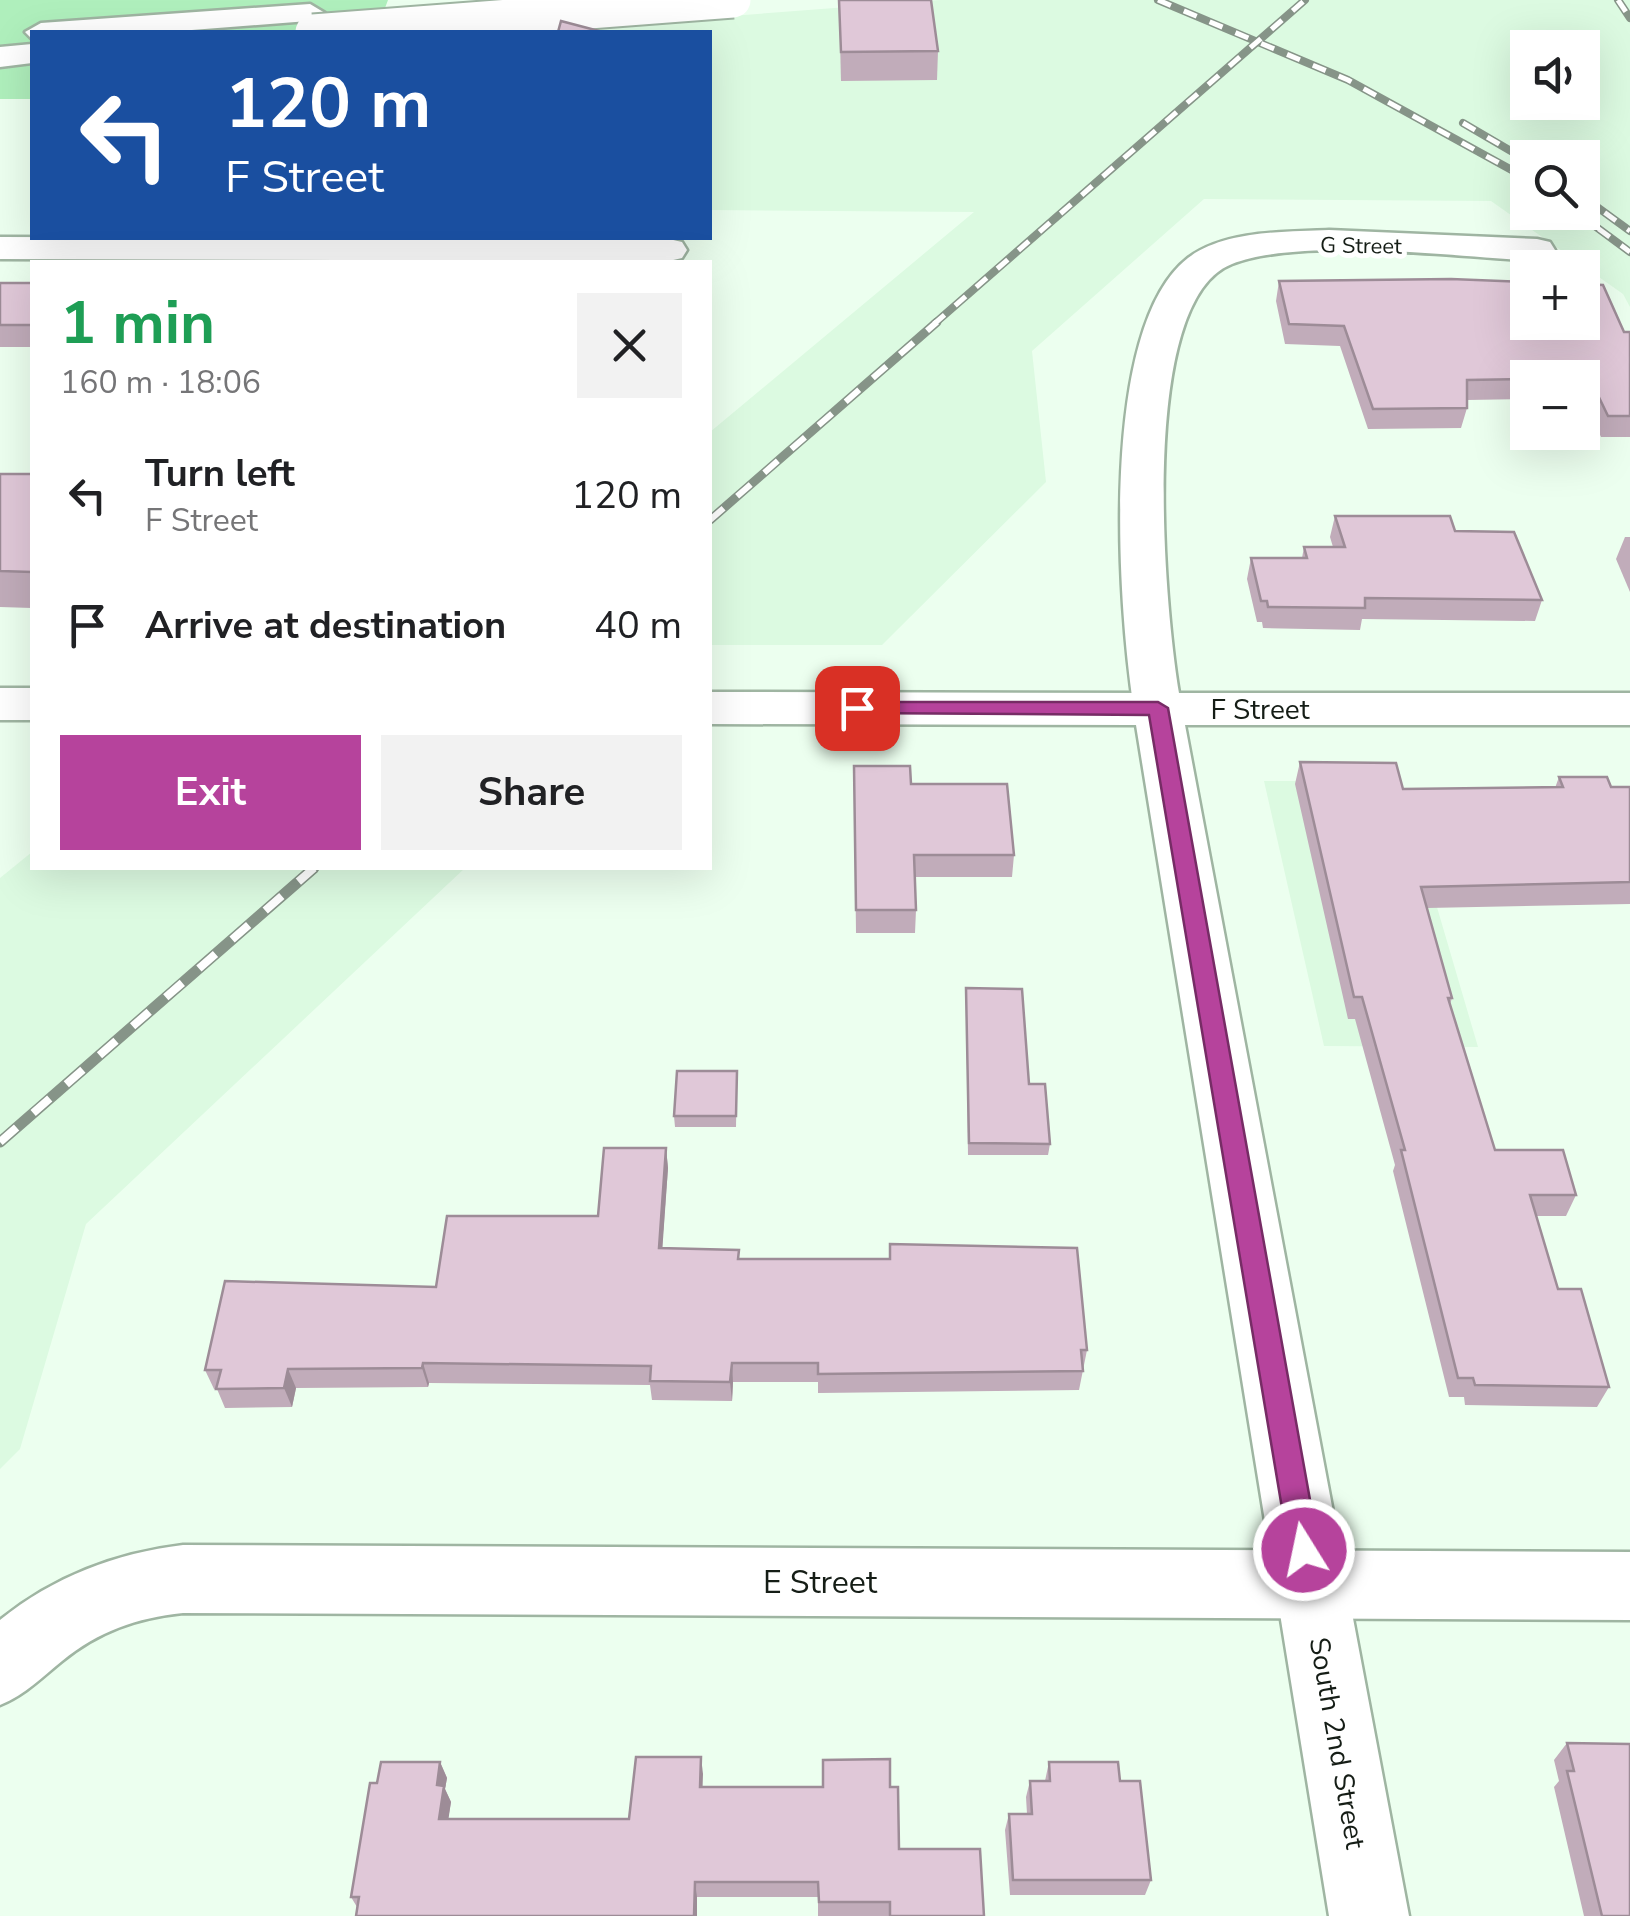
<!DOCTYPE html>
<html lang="en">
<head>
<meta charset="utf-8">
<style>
	:root { --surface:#fff; --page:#f2f2f2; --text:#202124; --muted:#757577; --accent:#b6439c }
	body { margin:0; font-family:"Nunito Sans",sans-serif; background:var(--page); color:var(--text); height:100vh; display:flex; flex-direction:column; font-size:38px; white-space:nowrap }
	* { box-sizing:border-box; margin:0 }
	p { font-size:32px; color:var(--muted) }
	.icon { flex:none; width:55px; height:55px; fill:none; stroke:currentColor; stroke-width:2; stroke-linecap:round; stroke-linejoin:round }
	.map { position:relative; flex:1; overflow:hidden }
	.side { position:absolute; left:30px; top:260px; width:682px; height:610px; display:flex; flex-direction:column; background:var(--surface); border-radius:0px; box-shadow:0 10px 40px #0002 }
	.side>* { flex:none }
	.hud { position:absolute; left:30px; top:30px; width:682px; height:210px; border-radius:0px; box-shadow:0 10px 40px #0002; background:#1a4fa0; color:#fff; overflow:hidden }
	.tools { position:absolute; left:1510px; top:30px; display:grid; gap:20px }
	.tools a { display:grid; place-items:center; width:90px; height:90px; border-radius:0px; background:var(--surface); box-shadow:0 10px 40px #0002; font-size:50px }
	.pin { position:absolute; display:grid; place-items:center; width:85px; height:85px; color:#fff; margin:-42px; border-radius:20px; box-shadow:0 5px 15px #0006 }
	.me { position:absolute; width:110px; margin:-55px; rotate:350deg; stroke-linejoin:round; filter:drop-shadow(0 0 8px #0008) }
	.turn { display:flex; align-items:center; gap:35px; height:210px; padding:0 30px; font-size:45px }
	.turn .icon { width:130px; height:130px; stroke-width:2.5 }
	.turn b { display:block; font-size:70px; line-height:85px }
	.round { display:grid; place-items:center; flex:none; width:105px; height:105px; border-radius:0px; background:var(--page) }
	.head { display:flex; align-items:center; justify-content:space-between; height:170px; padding:0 30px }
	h1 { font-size:60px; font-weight:700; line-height:75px; color:#1e9e55 }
	.primary-button { display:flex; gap:20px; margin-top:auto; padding:20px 30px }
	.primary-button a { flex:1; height:115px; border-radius:0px; background:var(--accent); color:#fff; font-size:40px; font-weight:700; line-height:115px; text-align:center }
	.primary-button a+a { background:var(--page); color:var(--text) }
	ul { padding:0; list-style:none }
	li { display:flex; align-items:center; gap:30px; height:130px; padding:0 30px }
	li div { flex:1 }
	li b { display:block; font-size:38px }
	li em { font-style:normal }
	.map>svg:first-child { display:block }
	.built { fill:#dcfae1; fill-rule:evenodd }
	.green { fill:#afefbc }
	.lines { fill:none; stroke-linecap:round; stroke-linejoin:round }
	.street-casing { stroke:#9fb5a2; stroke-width:5 }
	.secondary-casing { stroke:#9fb5a2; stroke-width:5 }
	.highway-casing { stroke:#9fb5a2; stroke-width:5 }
	.street { fill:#fff; fill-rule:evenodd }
	.secondary { fill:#fff; fill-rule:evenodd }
	.highway { fill:#fff; fill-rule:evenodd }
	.rail-far2-casing { stroke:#869488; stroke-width:8 }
	.rail-far1-casing { stroke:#869488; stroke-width:9 }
	.rail-casing { stroke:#869488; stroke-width:11 }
	.rail-far2 { stroke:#fff; stroke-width:5; stroke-dasharray:14; stroke-linecap:butt }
	.rail-far1 { stroke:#fff; stroke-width:6; stroke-dasharray:18; stroke-linecap:butt }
	.rail { stroke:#fff; stroke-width:8; stroke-dasharray:22; stroke-linecap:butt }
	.highway-bridge-casing { stroke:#9fb5a2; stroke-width:39; stroke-linecap:butt }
	.highway-bridge { stroke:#fff; stroke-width:35 }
	.wall { fill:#c1acba }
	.shaded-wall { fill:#9d8c97 }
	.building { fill:#e0c8d8; stroke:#9d8c97; stroke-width:2.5 }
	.route { fill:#b6439c; stroke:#762c65; stroke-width:2.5 }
	.labels { text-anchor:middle; stroke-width:10; stroke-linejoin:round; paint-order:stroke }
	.far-street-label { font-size:22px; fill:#151d16; stroke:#fff }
	.street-label { font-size:28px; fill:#151d16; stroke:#fff }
	.near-street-label { font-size:32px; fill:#151d16; stroke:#fff }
</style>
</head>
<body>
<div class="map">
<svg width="1630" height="1916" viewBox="0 0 1630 1916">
	<rect width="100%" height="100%" fill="#ecffef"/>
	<!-- built -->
	<g class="built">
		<path d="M940 0H1630V307L1623 294 1491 201 1204 199 1032 351 1046 482 882 645H710V432L974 212 710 210V32H519ZM1528 48H1582V102H1528ZM1528 158H1582V212H1528Z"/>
		<path d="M1264 781H1400L1478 1047 1324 1046Z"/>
		<path d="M32 852V868H465L86 1224 20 1449 0 1469V878Z"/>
	</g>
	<!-- green -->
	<path class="green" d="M0 0H388L376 32H32V99H0Z"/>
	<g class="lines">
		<defs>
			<g id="street">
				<path d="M1329 230 1537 239 1550 242 1555 250 1550 258 1537 261C1460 257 1301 237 1232 264 1136 301 1165 610 1179 693H1630V725H1158L1141 720 1134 709C1118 607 1098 328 1188 258 1225 230 1286 232 1329 230Z"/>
				<path d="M0 237 669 239 682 242 687 250 682 258 669 261 0 259Z"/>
				<rect x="0" y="688" width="32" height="32"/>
				<path d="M183 1545 1630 1552V1620L183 1613C136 1618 99 1631 62 1661 41 1678 26 1694 0 1705V1620C53 1577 116 1553 183 1545Z"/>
			</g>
			<g id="secondary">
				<path d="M369 238H405L398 262H362Z"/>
				<path d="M710 692 1158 693 1175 698 1182 709 1409 1916H1329L1136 725 710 724Z"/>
			</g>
			<g id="highway">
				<path d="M310 4 325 13 321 20 166 32H32V39L25 32 41 23Z"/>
				<path d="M32 44V63L0 67V47Z"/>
			</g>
		</defs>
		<!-- street casing -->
		<use href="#street" class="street-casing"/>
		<!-- secondary casing -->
		<use href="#secondary" class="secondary-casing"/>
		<!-- highway casing -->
		<use href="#highway" class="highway-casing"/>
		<!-- street -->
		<use href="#street" class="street"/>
		<!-- secondary -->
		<use href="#secondary" class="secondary"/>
		<!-- highway -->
		<use href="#highway" class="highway"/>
		<defs>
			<g id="rail-far2">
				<path d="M1158 0 1348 80 1528 179"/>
				<path d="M1618 0 1630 18"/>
				<path d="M1463 123 1528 161"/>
				<path d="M1582 196 1630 231"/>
				<path d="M1576 212 1630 252"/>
				<path d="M934 324 1305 0"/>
			</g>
			<path id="rail-far1" d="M710 520 937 322"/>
			<path id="rail" d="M0 1142 314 868"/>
		</defs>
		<!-- rail-far2 casing -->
		<use href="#rail-far2" class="rail-far2-casing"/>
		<!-- rail-far1 casing -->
		<use href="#rail-far1" class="rail-far1-casing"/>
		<!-- rail casing -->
		<use href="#rail" class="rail-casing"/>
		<!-- rail-far2 -->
		<use href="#rail-far2" class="rail-far2"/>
		<!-- rail-far1 -->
		<use href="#rail-far1" class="rail-far1"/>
		<!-- rail -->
		<use href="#rail" class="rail"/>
		<defs>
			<path id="highway-bridge" d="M313 32 733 0"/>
		</defs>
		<!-- highway-bridge casing -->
		<use href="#highway-bridge" class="highway-bridge-casing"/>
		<!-- highway-bridge -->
		<use href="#highway-bridge" class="highway-bridge"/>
	</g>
	<!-- wall -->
	<g class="wall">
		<path d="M839 0 938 51 937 80 841 81Z"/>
		<path d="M1279 281 1630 332V437H1601L1586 406H1582V378H1528V399L1467 400V408L1461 428 1368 429 1340 346 1285 344 1276 301Z"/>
		<rect x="0" y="283" width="32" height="64"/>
		<path d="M0 474H32V608L0 607Z"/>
		<path d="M1335 516 1455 531 1542 600 1535 621 1362 619 1360 630 1263 628 1262 622H1257L1247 579 1251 558H1302L1304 547H1333L1330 537Z"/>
		<path d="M1625 537H1630V592L1616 559Z"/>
		<path d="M1300 762 1403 789 1555 788 1559 777 1611 787H1630V904L1427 908 1452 998 1450 1004 1495 1150 1576 1195 1566 1216H1536L1558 1289 1609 1387 1597 1407 1465 1405 1464 1397H1449L1393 1171 1395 1165 1355 1019H1348L1295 784Z"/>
		<path d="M854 766 911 784 1014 855 1012 877H915L916 910 915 933H856Z"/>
		<path d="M966 988 1029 1084 1050 1144 1048 1155H968Z"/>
		<path d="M737 1071 736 1127H675L674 1116Z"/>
		<path d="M666 1148 668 1168 662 1248 739 1259H889L890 1244 1087 1350 1079 1390 818 1393V1382H733L732 1401 652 1400 650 1385 429 1383 428 1387 296 1388 292 1407 225 1408 217 1389H214L205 1370 436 1287 598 1216Z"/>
		<path d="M1567 1743 1630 1916H1584L1554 1787 1559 1781 1554 1760Z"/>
		<path d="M701 1757 702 1787H890L899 1849 984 1916H818V1897H697L357 1907 351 1897 377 1783 440 1762 447 1778 445 1789 451 1802 448 1819H629Z"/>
		<path d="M1049 1762 1120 1781 1151 1880 1145 1895H1010L1005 1830 1009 1814H1027L1026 1797 1030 1781H1045Z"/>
	</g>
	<!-- shaded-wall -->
	<g class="shaded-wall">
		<path d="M666 1148 668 1168 661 1268 659 1248Z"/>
		<path d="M423 1363 429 1383 428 1387 422 1368Z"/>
		<path d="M732 1363 733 1382 732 1401 730 1382Z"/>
		<path d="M288 1369 296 1388 292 1407 284 1388Z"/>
		<path d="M701 1757 703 1774 702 1804 700 1787Z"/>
		<path d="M440 1762 447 1778 445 1789 451 1802 446 1835 439 1819 437 1785Z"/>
		<path d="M695 1882 697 1897V1916H694Z"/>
	</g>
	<!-- building -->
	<g class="building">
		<path d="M839 0H931L938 51 841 52Z"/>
		<path d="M561 21 599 31V32H558Z"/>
		<path d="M1451 279 1528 282V322H1582V284L1603 285 1624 332H1630V416H1608L1593 385H1582V378L1467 380V408L1373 409 1344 326 1289 324 1279 281Z"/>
		<rect x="0" y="283" width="32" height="42"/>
		<path d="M0 474H32V572L0 571Z"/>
		<path d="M1335 516H1450L1455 531 1514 532 1542 600 1365 598V608L1268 607 1267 601H1261L1251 558H1307L1304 547H1345Z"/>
		<path d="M1300 762 1396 763 1403 789 1563 787 1559 777H1607L1611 787H1630V882L1421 887 1452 998H1448L1495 1150H1563L1576 1195H1530L1558 1289H1581L1609 1387 1475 1385 1473 1378H1458L1401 1150H1405L1362 997H1354Z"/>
		<path d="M854 766H910L911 784H1007L1014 855H914L916 910H856Z"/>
		<path d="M966 988 1022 989 1029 1084H1045L1050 1144 969 1143Z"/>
		<path d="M677 1071H737L736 1116H674Z"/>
		<path d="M604 1148H666L659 1248 739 1250 738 1259H890V1244L1077 1248 1087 1350H1081L1083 1371 818 1374V1363H732L730 1382 650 1381 651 1366 423 1363 422 1368 288 1369 284 1388 216 1389 221 1370H205L225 1281 436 1287 447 1216H598Z"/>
		<path d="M1567 1743 1630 1744V1916H1602L1567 1771H1574Z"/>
		<path d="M636 1757H701L700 1787H823V1760L890 1759V1787H898L899 1849H980L984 1916H890V1902H819L818 1882H695L694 1916H356L359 1897H351L370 1783H377L381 1762H440L437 1785 444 1786 439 1819H629Z"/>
		<path d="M1049 1762H1118L1120 1781H1140L1151 1880H1013L1009 1814H1032L1030 1781H1050Z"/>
	</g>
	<!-- route -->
	<path class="route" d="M857 702H1158L1168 708 1319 1550 1314 1560 1304 1564 1294 1560 1289 1550 1149 715 850 713 847 708Z"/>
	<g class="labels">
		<!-- far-street labels -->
		<g class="far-street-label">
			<text transform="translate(1361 245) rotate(1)" y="8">G Street</text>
		</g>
		<!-- street labels -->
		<g class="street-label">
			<text x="1260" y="719">F Street</text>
			<text transform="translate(1338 1743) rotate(80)" y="10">South 2nd Street</text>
		</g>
		<!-- near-street labels -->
		<g class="near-street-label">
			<text x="820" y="1593">E Street</text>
		</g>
	</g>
</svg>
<div class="tools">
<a><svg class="icon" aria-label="sound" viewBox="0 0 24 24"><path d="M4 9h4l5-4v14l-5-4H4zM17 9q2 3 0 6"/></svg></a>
<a><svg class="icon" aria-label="search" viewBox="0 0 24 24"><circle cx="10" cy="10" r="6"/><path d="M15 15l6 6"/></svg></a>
<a>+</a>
<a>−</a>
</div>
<div class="pin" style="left:857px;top:708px;background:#d93025"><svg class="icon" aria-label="arrive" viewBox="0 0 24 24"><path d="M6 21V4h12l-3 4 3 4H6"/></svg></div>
<svg class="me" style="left:1304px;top:1550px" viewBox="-20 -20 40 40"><circle r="17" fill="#b6439c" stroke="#fff" stroke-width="3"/><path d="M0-11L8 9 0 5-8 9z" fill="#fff"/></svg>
<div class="hud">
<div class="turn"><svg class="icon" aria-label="left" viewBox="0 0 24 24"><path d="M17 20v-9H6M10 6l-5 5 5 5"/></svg><div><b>120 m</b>F Street</div></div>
</div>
<section class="side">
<div class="head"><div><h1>1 min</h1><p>160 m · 18:06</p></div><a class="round"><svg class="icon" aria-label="close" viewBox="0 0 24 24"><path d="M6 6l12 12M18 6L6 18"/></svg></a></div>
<ul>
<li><svg class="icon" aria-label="left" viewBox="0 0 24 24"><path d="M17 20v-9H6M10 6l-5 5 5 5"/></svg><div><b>Turn left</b><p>F Street</p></div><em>120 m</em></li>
<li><svg class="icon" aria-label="arrive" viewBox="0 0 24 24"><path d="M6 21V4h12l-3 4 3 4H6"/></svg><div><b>Arrive at destination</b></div><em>40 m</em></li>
</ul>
<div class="primary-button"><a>Exit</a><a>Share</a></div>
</section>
</div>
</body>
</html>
